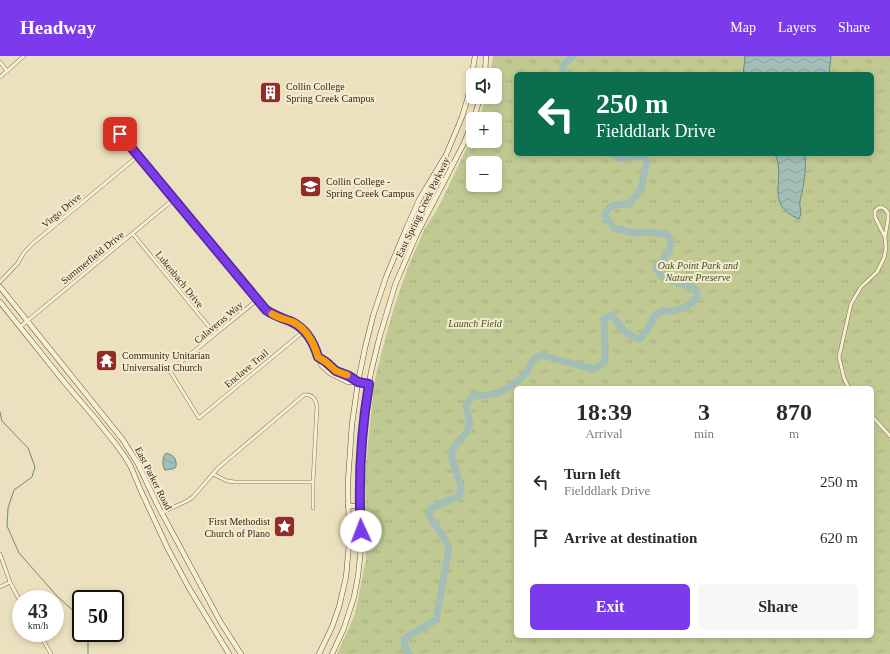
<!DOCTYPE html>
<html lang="en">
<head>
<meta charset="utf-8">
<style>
	:root { --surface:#fff; --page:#f7f7f7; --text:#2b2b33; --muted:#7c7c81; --accent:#7c3aed }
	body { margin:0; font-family:Georgia,serif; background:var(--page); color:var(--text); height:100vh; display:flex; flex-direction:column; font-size:15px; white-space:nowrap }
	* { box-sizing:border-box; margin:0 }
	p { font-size:13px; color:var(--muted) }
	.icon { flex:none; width:22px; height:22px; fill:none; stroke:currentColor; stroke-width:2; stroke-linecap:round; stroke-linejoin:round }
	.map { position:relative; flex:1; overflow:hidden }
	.side { position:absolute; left:514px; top:330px; width:360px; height:252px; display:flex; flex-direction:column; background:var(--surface); border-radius:6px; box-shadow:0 2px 6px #0003 }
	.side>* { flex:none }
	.top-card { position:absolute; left:514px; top:16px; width:360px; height:84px; border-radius:6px; box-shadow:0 2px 6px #0003; background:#0b6e4f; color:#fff; overflow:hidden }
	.tools { position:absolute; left:466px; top:12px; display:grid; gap:8px }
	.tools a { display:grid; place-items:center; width:36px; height:36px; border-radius:6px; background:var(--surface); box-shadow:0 2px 6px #0003; font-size:20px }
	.speed { position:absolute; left:12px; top:534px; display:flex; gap:8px; font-size:20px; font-weight:700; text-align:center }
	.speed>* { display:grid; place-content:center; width:52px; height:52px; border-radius:50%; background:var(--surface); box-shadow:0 2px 6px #0003; line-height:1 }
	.speed small { font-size:10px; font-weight:400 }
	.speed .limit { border:2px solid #111; border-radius:6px; background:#fff; color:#111 }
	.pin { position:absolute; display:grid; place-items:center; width:34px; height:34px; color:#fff; margin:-17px; border-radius:8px; box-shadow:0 2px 6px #0006 }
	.me { position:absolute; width:44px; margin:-22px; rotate:358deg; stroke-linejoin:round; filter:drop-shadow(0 0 3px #0008) }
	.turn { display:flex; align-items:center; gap:14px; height:84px; padding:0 16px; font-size:18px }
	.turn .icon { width:52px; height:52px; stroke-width:2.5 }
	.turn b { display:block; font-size:28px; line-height:34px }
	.eta { display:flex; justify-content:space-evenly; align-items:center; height:68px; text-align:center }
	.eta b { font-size:24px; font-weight:700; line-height:28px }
	.button { display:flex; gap:8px; margin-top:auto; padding:8px 16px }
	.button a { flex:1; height:46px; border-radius:6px; background:var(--accent); color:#fff; font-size:16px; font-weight:700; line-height:46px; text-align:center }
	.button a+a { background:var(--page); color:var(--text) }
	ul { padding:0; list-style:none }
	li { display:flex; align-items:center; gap:12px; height:56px; padding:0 16px }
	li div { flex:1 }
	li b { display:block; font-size:15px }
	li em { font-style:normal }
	header { display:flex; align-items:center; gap:24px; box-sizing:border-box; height:56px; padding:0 20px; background:var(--accent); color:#fff }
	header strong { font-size:19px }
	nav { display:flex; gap:22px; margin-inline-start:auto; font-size:14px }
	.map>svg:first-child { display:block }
	.park { fill:url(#park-tufts); fill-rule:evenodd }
	.water { fill:url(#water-waves); stroke:#698b84 }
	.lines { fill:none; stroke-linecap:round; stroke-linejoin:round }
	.stream { stroke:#698b84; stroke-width:1 }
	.river { stroke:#a2beb7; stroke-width:7 }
	.minor-casing { stroke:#847158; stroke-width:4 }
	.secondary-casing { stroke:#65523b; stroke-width:5.5 }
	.minor { stroke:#f8eed1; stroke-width:3 }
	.secondary { stroke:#f8eed1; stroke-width:4.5 }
	.route-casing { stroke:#51269a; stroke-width:10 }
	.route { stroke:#7c3aed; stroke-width:7 }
	.slow { stroke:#f59e0b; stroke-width:7 }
	.labels { text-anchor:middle; stroke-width:4; stroke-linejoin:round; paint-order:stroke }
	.poi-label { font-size:10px; fill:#34281c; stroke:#f4ebce; text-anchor:start }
	.street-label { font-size:10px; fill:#34281c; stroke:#f4ebce }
	.park-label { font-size:10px; font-style:italic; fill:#425023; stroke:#f4ebce }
</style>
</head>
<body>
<header>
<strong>Headway</strong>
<nav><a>Map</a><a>Layers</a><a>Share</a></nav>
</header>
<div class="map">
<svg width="890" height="598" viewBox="0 0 890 598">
	<defs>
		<pattern id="park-tufts" width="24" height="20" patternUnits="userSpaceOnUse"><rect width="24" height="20" fill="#c1c993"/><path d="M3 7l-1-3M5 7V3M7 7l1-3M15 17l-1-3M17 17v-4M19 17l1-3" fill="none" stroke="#a6ad7e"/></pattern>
		<pattern id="water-waves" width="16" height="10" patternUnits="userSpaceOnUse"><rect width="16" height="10" fill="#a2beb7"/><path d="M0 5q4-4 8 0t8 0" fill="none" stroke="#8ca39d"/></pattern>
	</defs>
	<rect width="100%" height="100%" fill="#ece1be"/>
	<!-- park -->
	<path class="park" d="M493 0H890V598H337L344 583 355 558 366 503 365 417 374 327 384 287 395 248 408 211 425 172 438 152 473 79V85H495V63H479L486 41H495V19H490ZM516 18H872V98H516ZM473 107H495V129H473ZM516 332H872V580H516Z"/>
	<!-- water -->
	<g class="water">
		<path d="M744 0H831L829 18H743L745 3Z"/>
		<path d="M775 98H805C806 111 805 124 802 136 802 139 800 142 800 145 799 153 803 155 799 163 763 148 787 123 775 98Z"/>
		<path d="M166 397C174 399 177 403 176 411 173 414 169 413 165 414 162 410 162 401 166 397Z"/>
	</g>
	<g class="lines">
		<!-- stream -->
		<g class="stream">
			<path d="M0 356 2 365 28 392 35 411 32 421 14 434 8 452 7 470 19 497 57 540 78 559 81 564"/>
			<path d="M88 598V577"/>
		</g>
		<!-- river -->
		<g class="river">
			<path d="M565 18 563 16V9L573 0"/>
			<path d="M409 598 405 591 404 584 411 578 436 564 449 492C444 480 436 470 429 460L430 454C439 447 450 445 460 439L461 430 452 403V395L459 385 466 377 470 368 466 350 470 343 476 339C493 342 513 331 525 318 531 311 531 303 541 299L584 311 596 312 601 309 605 304V290L604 263 609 260H613C620 271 627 280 640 283L647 274 656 258 662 255H675L689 249 697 242V236L693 231 681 228 663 222 656 212 669 196 671 184 666 178 646 176 634 177 614 172 605 160C608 146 618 149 630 148L641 133 647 105 642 99 620 103 613 98"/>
		</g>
		<defs>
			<g id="minor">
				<path d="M0 6 7 15"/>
				<path d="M0 21 24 0"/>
				<path d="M120 78 266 254 275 260 293 267 302 273 311 282 316 293 321 310 330 318 348 327 358 326"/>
				<path d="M133 178 215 278"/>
				<path d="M0 226 18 207 23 198 31 189 138 100"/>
				<path d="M257 244 170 315 199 362 304 275"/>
				<path d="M20 271 174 143"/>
				<path d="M318 301 326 306 336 315 349 320 358 326"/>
				<path d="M849 332 844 322 839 301 851 248 861 231 877 216 884 202 886 192 885 181 888 163V157L885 153 881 151 878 152 875 155V161L885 181"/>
				<path d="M872 360 890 380"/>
				<path d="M213 418 227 425 235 426H313"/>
				<path d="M161 457 187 445 193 441 218 412 304 339C312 338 315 342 317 350L313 426V452"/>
				<path d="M0 498 10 526 21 547"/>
				<path d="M0 531 10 526"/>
				<path d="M39 577 51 598"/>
			</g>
			<g id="secondary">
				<path d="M485 19 486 0"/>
				<path d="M474 63 480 41"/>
				<path d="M434 119 444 125"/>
				<path d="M0 231 123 384 138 408 157 448 221 567 241 598"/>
				<path d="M0 246 65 327 94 361 115 387 125 401 131 411 141 435 168 493 189 532 229 598"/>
				<path d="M348 450H360"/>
				<path d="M319 598 332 571 339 551 346 521 349 488 348 425 352 368 358 326 365 292 373 260 386 221 406 173 419 144 446 99 462 61 468 41 475 0"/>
				<path d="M332 598 344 572 354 541 358 520 362 483 360 422 365 351 371 316 379 283 395 229 417 178 463 89 473 65"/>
			</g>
		</defs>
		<!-- minor casing -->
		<use href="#minor" class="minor-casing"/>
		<!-- secondary casing -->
		<use href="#secondary" class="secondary-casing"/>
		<!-- minor -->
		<use href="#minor" class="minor"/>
		<!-- secondary -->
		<use href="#secondary" class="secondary"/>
	</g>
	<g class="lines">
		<defs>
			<path id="route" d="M120 78 266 254C275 260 282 262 292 266 306 273 314 287 318 301L326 306 336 315 349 320 358 326 369 328C361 376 358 426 361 475"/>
		</defs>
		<!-- route casing -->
		<use href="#route" class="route-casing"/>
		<!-- route -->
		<use href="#route" class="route"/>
		<!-- slow -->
		<path class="slow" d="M272 258C278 262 286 263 293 266 307 273 314 287 318 301L326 306 336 315 347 319"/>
	</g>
	<!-- icons -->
	<defs>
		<symbol id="building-square" viewBox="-11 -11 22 22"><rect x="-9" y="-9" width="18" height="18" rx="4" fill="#912d29" stroke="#f4ebce"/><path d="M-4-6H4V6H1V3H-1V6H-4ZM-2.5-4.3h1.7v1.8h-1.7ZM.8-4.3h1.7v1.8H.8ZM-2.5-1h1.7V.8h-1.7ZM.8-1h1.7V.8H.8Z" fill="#fff"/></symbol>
		<symbol id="university-square" viewBox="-11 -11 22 22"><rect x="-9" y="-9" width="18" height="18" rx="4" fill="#912d29" stroke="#f4ebce"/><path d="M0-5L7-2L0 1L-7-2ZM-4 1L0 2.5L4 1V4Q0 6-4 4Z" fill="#fff"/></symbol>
		<symbol id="temple-square" viewBox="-11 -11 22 22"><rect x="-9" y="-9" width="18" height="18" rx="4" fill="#912d29" stroke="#f4ebce"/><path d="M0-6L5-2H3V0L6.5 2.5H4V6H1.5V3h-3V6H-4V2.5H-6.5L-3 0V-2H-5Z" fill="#fff"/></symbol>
		<symbol id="sight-square" viewBox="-11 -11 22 22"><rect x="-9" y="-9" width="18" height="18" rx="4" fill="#912d29" stroke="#f4ebce"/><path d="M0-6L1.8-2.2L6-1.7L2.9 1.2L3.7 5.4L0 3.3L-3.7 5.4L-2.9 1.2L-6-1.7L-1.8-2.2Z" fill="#fff"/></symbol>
	</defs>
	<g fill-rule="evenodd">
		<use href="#building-square" x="258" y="24" width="25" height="25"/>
		<use href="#university-square" x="298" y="118" width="25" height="25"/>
		<use href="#temple-square" x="94" y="292" width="25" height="25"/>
		<use href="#sight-square" x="272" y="458" width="25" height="25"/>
	</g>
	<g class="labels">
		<!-- poi labels -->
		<g class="poi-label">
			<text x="286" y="34">Collin College<tspan x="286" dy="12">Spring Creek Campus</tspan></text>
			<text x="326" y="129">Collin College -<tspan x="326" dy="12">Spring Creek Campus</tspan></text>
			<text x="122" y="303">Community Unitarian<tspan x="122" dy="12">Universalist Church</tspan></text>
			<text x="270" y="469" text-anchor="end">First Methodist<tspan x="270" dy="12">Church of Plano</tspan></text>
		</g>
		<!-- street labels -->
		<g class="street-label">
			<text transform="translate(422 151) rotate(-64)" y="4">East Spring Creek Parkway</text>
			<text transform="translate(61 154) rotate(-40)" y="4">Virgo Drive</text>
			<text transform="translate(92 201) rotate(-39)" y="4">Summerfield Drive</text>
			<text transform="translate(180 223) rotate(51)" y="4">Lukenbach Drive</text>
			<text transform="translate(218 266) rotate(-40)" y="4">Calaveras Way</text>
			<text transform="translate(246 312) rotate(-40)" y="4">Enclave Trail</text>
			<text transform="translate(154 422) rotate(63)" y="4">East Parker Road</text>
		</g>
		<!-- park labels -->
		<g class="park-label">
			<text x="698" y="213">Oak Point Park and<tspan x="698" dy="12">Nature Preserve</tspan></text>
			<text x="475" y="271">Launch Field</text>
		</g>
	</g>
</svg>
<div class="tools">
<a><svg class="icon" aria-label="sound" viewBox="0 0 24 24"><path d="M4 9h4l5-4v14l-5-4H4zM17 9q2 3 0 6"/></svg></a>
<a>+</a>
<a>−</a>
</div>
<div class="speed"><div>43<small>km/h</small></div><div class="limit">50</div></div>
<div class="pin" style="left:120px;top:78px;background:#d93025"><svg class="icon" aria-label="arrive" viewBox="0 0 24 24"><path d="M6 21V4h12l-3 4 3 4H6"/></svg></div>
<svg class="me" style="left:361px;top:475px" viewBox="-20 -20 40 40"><circle r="19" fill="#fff"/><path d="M0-13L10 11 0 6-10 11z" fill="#7c3aed"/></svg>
<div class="top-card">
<div class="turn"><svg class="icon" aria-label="left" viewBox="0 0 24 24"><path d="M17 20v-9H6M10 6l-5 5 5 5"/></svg><div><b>250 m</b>Fielddlark Drive</div></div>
</div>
<section class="side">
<div class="eta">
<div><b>18:39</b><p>Arrival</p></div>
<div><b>3</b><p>min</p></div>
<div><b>870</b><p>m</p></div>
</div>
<ul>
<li><svg class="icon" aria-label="left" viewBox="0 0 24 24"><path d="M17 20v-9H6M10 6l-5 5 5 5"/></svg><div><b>Turn left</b><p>Fielddlark Drive</p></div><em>250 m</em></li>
<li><svg class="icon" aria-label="arrive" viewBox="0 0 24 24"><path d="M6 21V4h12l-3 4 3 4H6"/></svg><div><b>Arrive at destination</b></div><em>620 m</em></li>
</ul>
<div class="button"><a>Exit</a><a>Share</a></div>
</section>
</div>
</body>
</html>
